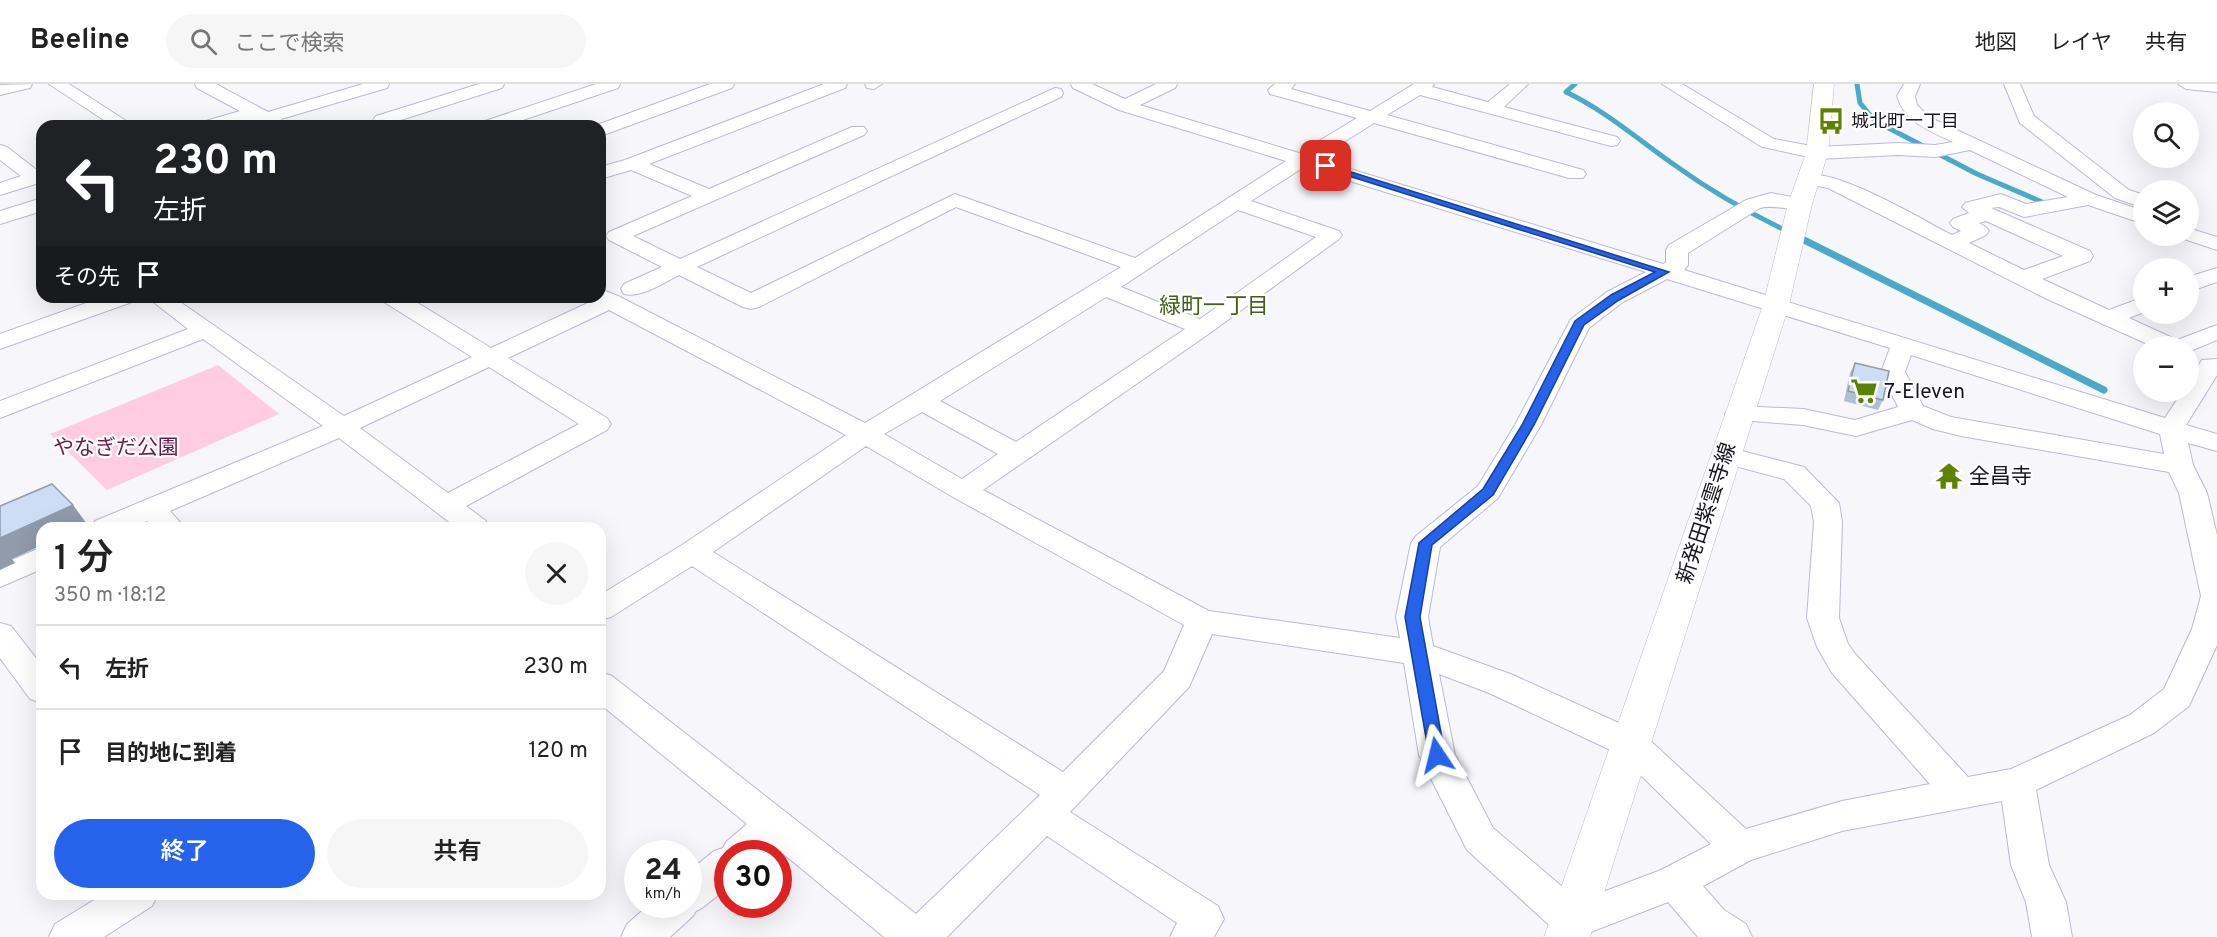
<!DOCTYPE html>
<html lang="ja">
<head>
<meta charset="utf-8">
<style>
	:root { --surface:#fff; --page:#f6f6f6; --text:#222; --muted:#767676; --line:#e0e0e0; --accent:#2563eb }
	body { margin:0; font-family:Overpass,"Noto Sans JP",sans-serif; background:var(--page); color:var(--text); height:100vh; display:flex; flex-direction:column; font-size:22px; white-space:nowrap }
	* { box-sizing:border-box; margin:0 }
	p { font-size:20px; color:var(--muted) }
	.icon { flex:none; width:33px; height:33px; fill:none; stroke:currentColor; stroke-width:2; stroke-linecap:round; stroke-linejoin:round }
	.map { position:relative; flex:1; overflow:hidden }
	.panel { position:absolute; left:36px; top:438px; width:570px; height:378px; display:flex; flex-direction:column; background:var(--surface); border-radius:18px; box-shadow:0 6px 24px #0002 }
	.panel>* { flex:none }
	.top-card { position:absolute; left:36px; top:36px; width:570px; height:183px; border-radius:18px; box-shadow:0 6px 24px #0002; background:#202124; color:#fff; overflow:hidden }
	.buttons { position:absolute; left:2133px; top:18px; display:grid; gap:12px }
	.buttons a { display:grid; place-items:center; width:66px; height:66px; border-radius:50%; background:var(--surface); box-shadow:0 6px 24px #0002; font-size:30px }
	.speed { position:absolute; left:624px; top:756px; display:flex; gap:12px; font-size:30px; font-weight:700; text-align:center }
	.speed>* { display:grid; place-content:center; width:78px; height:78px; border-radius:50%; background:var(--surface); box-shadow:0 6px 24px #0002; line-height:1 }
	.speed small { font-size:15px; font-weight:400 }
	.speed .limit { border:9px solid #d22; background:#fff; color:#111 }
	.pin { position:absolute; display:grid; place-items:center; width:51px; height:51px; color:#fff; margin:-26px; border-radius:12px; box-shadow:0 3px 9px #0006 }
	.me { position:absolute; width:66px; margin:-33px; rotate:350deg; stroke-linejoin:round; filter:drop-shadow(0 0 4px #0008) }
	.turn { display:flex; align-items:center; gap:21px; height:126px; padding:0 18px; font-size:27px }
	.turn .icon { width:78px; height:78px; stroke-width:2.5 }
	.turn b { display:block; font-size:42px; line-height:51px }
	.then { display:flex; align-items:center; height:57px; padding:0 18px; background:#0003; gap:12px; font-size:22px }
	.round { display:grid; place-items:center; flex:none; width:63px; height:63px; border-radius:32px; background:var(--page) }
	.head { display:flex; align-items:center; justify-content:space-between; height:102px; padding:0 18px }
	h1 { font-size:36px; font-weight:600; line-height:45px }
	.cta { display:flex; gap:12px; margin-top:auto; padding:12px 18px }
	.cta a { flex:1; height:69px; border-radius:36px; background:var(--accent); color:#fff; font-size:24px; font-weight:600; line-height:69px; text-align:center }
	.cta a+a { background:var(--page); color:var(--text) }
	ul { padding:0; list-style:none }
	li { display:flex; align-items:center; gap:18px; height:84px; padding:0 18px; border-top:2px solid var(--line) }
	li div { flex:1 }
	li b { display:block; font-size:22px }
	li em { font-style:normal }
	header { display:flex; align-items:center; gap:36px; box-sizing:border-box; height:84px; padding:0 30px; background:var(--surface); border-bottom:2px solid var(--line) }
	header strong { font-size:28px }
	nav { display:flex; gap:33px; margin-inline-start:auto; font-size:21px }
	.search { width:420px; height:54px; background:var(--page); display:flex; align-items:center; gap:15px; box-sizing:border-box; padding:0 21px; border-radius:33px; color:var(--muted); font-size:22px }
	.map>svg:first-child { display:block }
	.green { fill:#ffcce2 }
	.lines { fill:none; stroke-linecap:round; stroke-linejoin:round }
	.stream-far1 { stroke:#4aaaca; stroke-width:5 }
	.stream { stroke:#4aaaca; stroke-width:7 }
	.minor-casing { stroke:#bbbad3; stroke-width:2 }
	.major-casing { stroke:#bbbad3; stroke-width:1 }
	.minor { fill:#fff; fill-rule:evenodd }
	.major { fill:#fff; fill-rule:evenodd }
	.wall { fill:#b0bfd2 }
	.shaded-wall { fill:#909bab }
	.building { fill:#cddef4; stroke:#909bab; stroke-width:1.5 }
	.route { fill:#2563eb; stroke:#184099; stroke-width:1.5 }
	.labels { text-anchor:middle; stroke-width:4.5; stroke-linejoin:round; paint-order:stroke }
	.far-poi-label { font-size:18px; fill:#16161f; stroke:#fff; text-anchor:start }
	.poi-label { font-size:21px; fill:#16161f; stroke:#fff; text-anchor:start }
	.park-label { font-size:21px; fill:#71194a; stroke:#fff }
	.street-label { font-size:21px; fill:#16161f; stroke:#fff }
	.neighbourhood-label { font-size:22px; fill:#455d17; stroke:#fff }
</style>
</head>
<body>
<header>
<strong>Beeline</strong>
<div class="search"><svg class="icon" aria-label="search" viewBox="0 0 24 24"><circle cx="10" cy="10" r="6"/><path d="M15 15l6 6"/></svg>ここで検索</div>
<nav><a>地図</a><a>レイヤ</a><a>共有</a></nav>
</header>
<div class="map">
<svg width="2217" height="853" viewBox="0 0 2217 853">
	<rect width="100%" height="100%" fill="#f6f6fb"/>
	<!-- green -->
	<path class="green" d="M218 281 279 330 107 406 50 350Z"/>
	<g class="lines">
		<!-- stream-far1 -->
		<g class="stream-far1">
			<path d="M1575 0 1566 8C1606 27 1640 57 1676 82 1712 108 1751 130 1791 149"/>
			<path d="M1857 0 1860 19 1875 37 1977 90 2042 118"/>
		</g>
		<!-- stream -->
		<path class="stream" d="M1788 148 2104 306"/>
		<defs>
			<g id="minor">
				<path d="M32 0 30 4 0 11V1Z"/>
				<path d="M49 0H69L134 42H113Z"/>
				<path d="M195 0H216L268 28 363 0H389L387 4 281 35 283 38 279 42 265 40 199 42 202 38 240 27 197 4Z"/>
				<path d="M479 0H504L502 4 388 40H376L373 36 376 32Z"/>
				<path d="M596 0H620L618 4 505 42H479L482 38Z"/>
				<path d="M710 0H734L732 4 606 50 600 51V42H594Z"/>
				<path d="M824 0H847L845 4 649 80 709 105 852 43H864L867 47 864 51 633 152 680 175 1055 4 1061 5 1063 9 1061 13 697 183 751 209 955 110 1135 174 1286 77 1119 26 1073 4 1071 0H1092L1125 15 1156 0H1177L1175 4 1140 21 1299 69 1357 34 1270 10 1268 6 1275 0H1295L1291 5 1370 27 1414 0H1434L1432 3 1488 18 1510 0H1528L1504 23 1617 53 1620 57 1617 61 1611 62 1420 11 1387 31 1583 86 1586 90 1583 94H1569L1374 39 1317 75 1663 180 1666 178V166L1669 161 1746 116 1771 109 1807 116 1810 120 1807 124C1791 128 1776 120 1760 124L1688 169V181L1684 186 2165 334 2182 308H2188V297L2202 276 2217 275V291L2186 341 2217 350V367L2188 359 2193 381 2207 409 2217 451V561L2189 622 2154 649 2036 706 2049 781 2066 818 2072 853H2032L2026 818 2011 781 2002 717 1842 747 1751 776 1703 802 1724 826 1746 840 1752 853H1698L1668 818 1578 853 1559 850 1467 766 1419 671 1404 579 1212 550 1189 603 1070 728 1218 822 1224 835 1214 853H1170L1177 839 1047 752 947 853H884L774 762 766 770H728V803L702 824 696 827 693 832 670 853H621L627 840 650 820H688V788L714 767 723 764 726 758 747 740 600 620V588L612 592 916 830 1040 711 692 482 611 533 600 536V511L682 461 846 351 609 226 508 274 607 334 611 340 607 346 466 422 486 437 490 444H457L339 354 170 427 185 444H154L147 437 131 444H91L95 437 323 342 203 255 0 334V317L188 245 147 213H173L344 332 472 273 384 218 381 213H408L491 264 592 217 589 213H600V205L618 212 865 339 1121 183 956 123 759 223 751 225 743 223 679 191C663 199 642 214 624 210L621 205 624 200 662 183 609 156 606 152 609 148 692 112 631 86 600 95V83L625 76ZM1304 83 1646 188 1607 208 1571 235 1515 341 1478 402 1416 452 1411 459 1396 533 1400 554 1209 527 983 406 1210 249 1339 155 1342 151 1339 147 1251 117ZM1238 126 1316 153 1200 235 1121 203ZM1667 195 1890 264 1881 288 1898 323 1855 336 1803 325 1738 322 1729 325 1725 330 1729 335 1803 341 1856 352 1912 336 1933 345 1961 352 2169 388 2179 409 2201 512 2192 545 2164 605 2130 631 2011 685 1968 693 1856 571 1848 560 1839 534 1842 438 1839 419 1804 383 1726 363 1716 365 1713 371 1716 377 1784 395 1811 422 1814 438 1807 534 1817 563 1832 589 1930 700 1842 717 1746 745 1643 650 1513 591 1433 562 1428 533 1440 463 1498 414 1541 341 1589 244 1623 218ZM1106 213 1185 245 1016 358 940 317ZM1911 271 2160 350 2164 370 1951 333 1923 322 1905 288ZM489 283 579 340 448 409 360 344ZM922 328 998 370 962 395 884 350ZM866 362 953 413 1184 541 1164 587 1063 688 713 468ZM1439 590 1489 609 1619 670 1711 760 1661 786 1579 817 1493 744 1455 671Z"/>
				<path d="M865 0H882L874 5 867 4Z"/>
				<path d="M1662 0H1682L1774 55 1817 63 1898 59 1935 61 1953 58C1930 47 1905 39 1897 12L1904 0H1920L1915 12 1917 21 1929 33 2096 111 2144 127V140L2088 121 2024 133 1999 123 1991 124 2090 167 2093 172 2090 177 2042 195 2109 226 2144 213V228L2129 234 2177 256 2217 241V256L2188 268V262H2152L2047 215 1828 104 1803 99 1800 95 1803 91C1835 83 1921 135 1952 151L1961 147 1953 143 1950 139 1953 135 1969 129 1962 123 1965 119 2001 110 2026 120 2068 113 1970 66 1935 73 1898 71 1817 75 1768 64 1762 63ZM1986 137 2063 172 2024 186 1969 159 1986 151 1989 147 1986 143 1979 139Z"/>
				<path d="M2004 0H2020L2034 32 2129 106 2144 111V124L2115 114 2020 39Z"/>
				<path d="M2178 0H2217V8L2186 5Z"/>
				<path d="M0 61 7 63 38 87 42 86V98L0 111V99L21 92 0 76Z"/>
				<path d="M42 114V127L0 140V127Z"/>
				<path d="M2188 144 2217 153V166L2181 154 2179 152H2188Z"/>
				<path d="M2217 184V198L2188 208V193Z"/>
				<path d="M103 213H135L132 218 0 265V250Z"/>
				<path d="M42 463V485L0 503V481Z"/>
				<path d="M0 539 11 542 42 582V619L30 615 0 574Z"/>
				<path d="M104 810H158L152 822 104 853H49L55 840Z"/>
			</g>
			<path id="major" d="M1814 0H1834L1828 69 1812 120 1789 221 1590 853H1544L1763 221 1788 120 1806 69Z"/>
		</defs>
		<!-- minor casing -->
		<use href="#minor" class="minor-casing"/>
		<!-- major casing -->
		<use href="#major" class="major-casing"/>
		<!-- minor -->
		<use href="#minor" class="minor"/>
		<!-- major -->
		<use href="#major" class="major"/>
	</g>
	<!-- wall -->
	<path class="wall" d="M1855 279 1883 316 1878 326 1844 317 1850 289Z"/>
	<!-- shaded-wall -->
	<path class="shaded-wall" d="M73 421 87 440 78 444H42V461L12 475 15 479 0 486V454Z"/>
	<!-- building -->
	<g class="building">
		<path d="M1855 279 1889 287 1883 316 1848 307Z"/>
		<path d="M52 400 73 421 0 454V422Z"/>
	</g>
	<!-- route -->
	<path class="route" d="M1323 81H1329L1669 188 1619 216 1584 241 1534 341 1493 411 1432 461 1420 533 1445 671 1443 676 1437 678 1431 676 1429 671 1405 533 1419 459 1483 405 1522 341 1575 237 1611 211 1655 188 1323 84Z"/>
	<!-- icons -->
	<defs>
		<symbol id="bus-bare" viewBox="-9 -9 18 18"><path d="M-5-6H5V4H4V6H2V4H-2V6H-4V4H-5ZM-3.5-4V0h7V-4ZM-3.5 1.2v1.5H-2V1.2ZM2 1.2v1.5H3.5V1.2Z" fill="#5c8200" stroke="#fff" stroke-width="2.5" paint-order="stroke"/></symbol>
		<symbol id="supermarket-bare" viewBox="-9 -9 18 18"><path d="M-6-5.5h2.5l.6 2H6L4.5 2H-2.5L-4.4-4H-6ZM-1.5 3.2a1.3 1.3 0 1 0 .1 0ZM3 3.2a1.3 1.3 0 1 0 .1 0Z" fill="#5c8200" stroke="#fff" stroke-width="2.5" paint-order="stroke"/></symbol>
		<symbol id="temple-bare" viewBox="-9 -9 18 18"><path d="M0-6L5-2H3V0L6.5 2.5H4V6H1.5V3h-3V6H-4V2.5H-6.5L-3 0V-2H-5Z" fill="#5c8200" stroke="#fff" stroke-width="2.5" paint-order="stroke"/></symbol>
	</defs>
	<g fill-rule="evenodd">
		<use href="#bus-bare" x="1812" y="18" width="38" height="38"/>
		<use href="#supermarket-bare" x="1845" y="288" width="38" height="38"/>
		<use href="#temple-bare" x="1930" y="373" width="38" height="38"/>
	</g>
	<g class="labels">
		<!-- far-poi labels -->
		<g class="far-poi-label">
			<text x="1851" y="43">城北町一丁目</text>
		</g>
		<!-- poi labels -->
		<g class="poi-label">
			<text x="1884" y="314">7-Eleven</text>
			<text x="1969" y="399">全昌寺</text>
		</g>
		<!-- park labels -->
		<g class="park-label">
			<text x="116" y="370">やなぎだ公園</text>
		</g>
		<!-- street labels -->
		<g class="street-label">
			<text transform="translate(1706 429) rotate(-72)" y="7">新発田紫雲寺線</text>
		</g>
		<!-- neighbourhood labels -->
		<g class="neighbourhood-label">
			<text x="1214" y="229">緑町一丁目</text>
		</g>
	</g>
</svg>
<div class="buttons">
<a><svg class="icon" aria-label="search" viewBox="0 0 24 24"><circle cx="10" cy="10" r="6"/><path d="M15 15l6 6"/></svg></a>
<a><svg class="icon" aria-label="layers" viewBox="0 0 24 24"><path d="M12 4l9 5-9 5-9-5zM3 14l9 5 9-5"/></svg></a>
<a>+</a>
<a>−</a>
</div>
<div class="speed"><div>24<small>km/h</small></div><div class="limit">30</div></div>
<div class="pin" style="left:1326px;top:82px;background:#d93025"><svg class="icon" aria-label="arrive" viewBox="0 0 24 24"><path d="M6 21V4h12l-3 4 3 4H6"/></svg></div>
<svg class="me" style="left:1437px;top:671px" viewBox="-20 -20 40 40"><path d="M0-17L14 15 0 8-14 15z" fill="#2563eb" stroke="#fff" stroke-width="4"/></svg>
<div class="top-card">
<div class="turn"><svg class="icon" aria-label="left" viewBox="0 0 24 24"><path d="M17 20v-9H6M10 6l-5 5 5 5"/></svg><div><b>230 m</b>左折</div></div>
<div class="then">その先<svg class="icon" aria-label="arrive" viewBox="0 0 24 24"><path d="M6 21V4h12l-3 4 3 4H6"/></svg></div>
</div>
<section class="panel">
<div class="head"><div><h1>1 分</h1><p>350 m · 18:12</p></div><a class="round"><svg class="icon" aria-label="close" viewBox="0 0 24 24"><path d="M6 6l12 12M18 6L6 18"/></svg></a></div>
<ul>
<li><svg class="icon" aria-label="left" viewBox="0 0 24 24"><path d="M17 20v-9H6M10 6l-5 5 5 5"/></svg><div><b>左折</b></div><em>230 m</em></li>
<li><svg class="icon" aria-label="arrive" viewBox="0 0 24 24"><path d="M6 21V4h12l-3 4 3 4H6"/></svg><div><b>目的地に到着</b></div><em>120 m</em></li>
</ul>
<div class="cta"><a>終了</a><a>共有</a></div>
</section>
</div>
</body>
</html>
